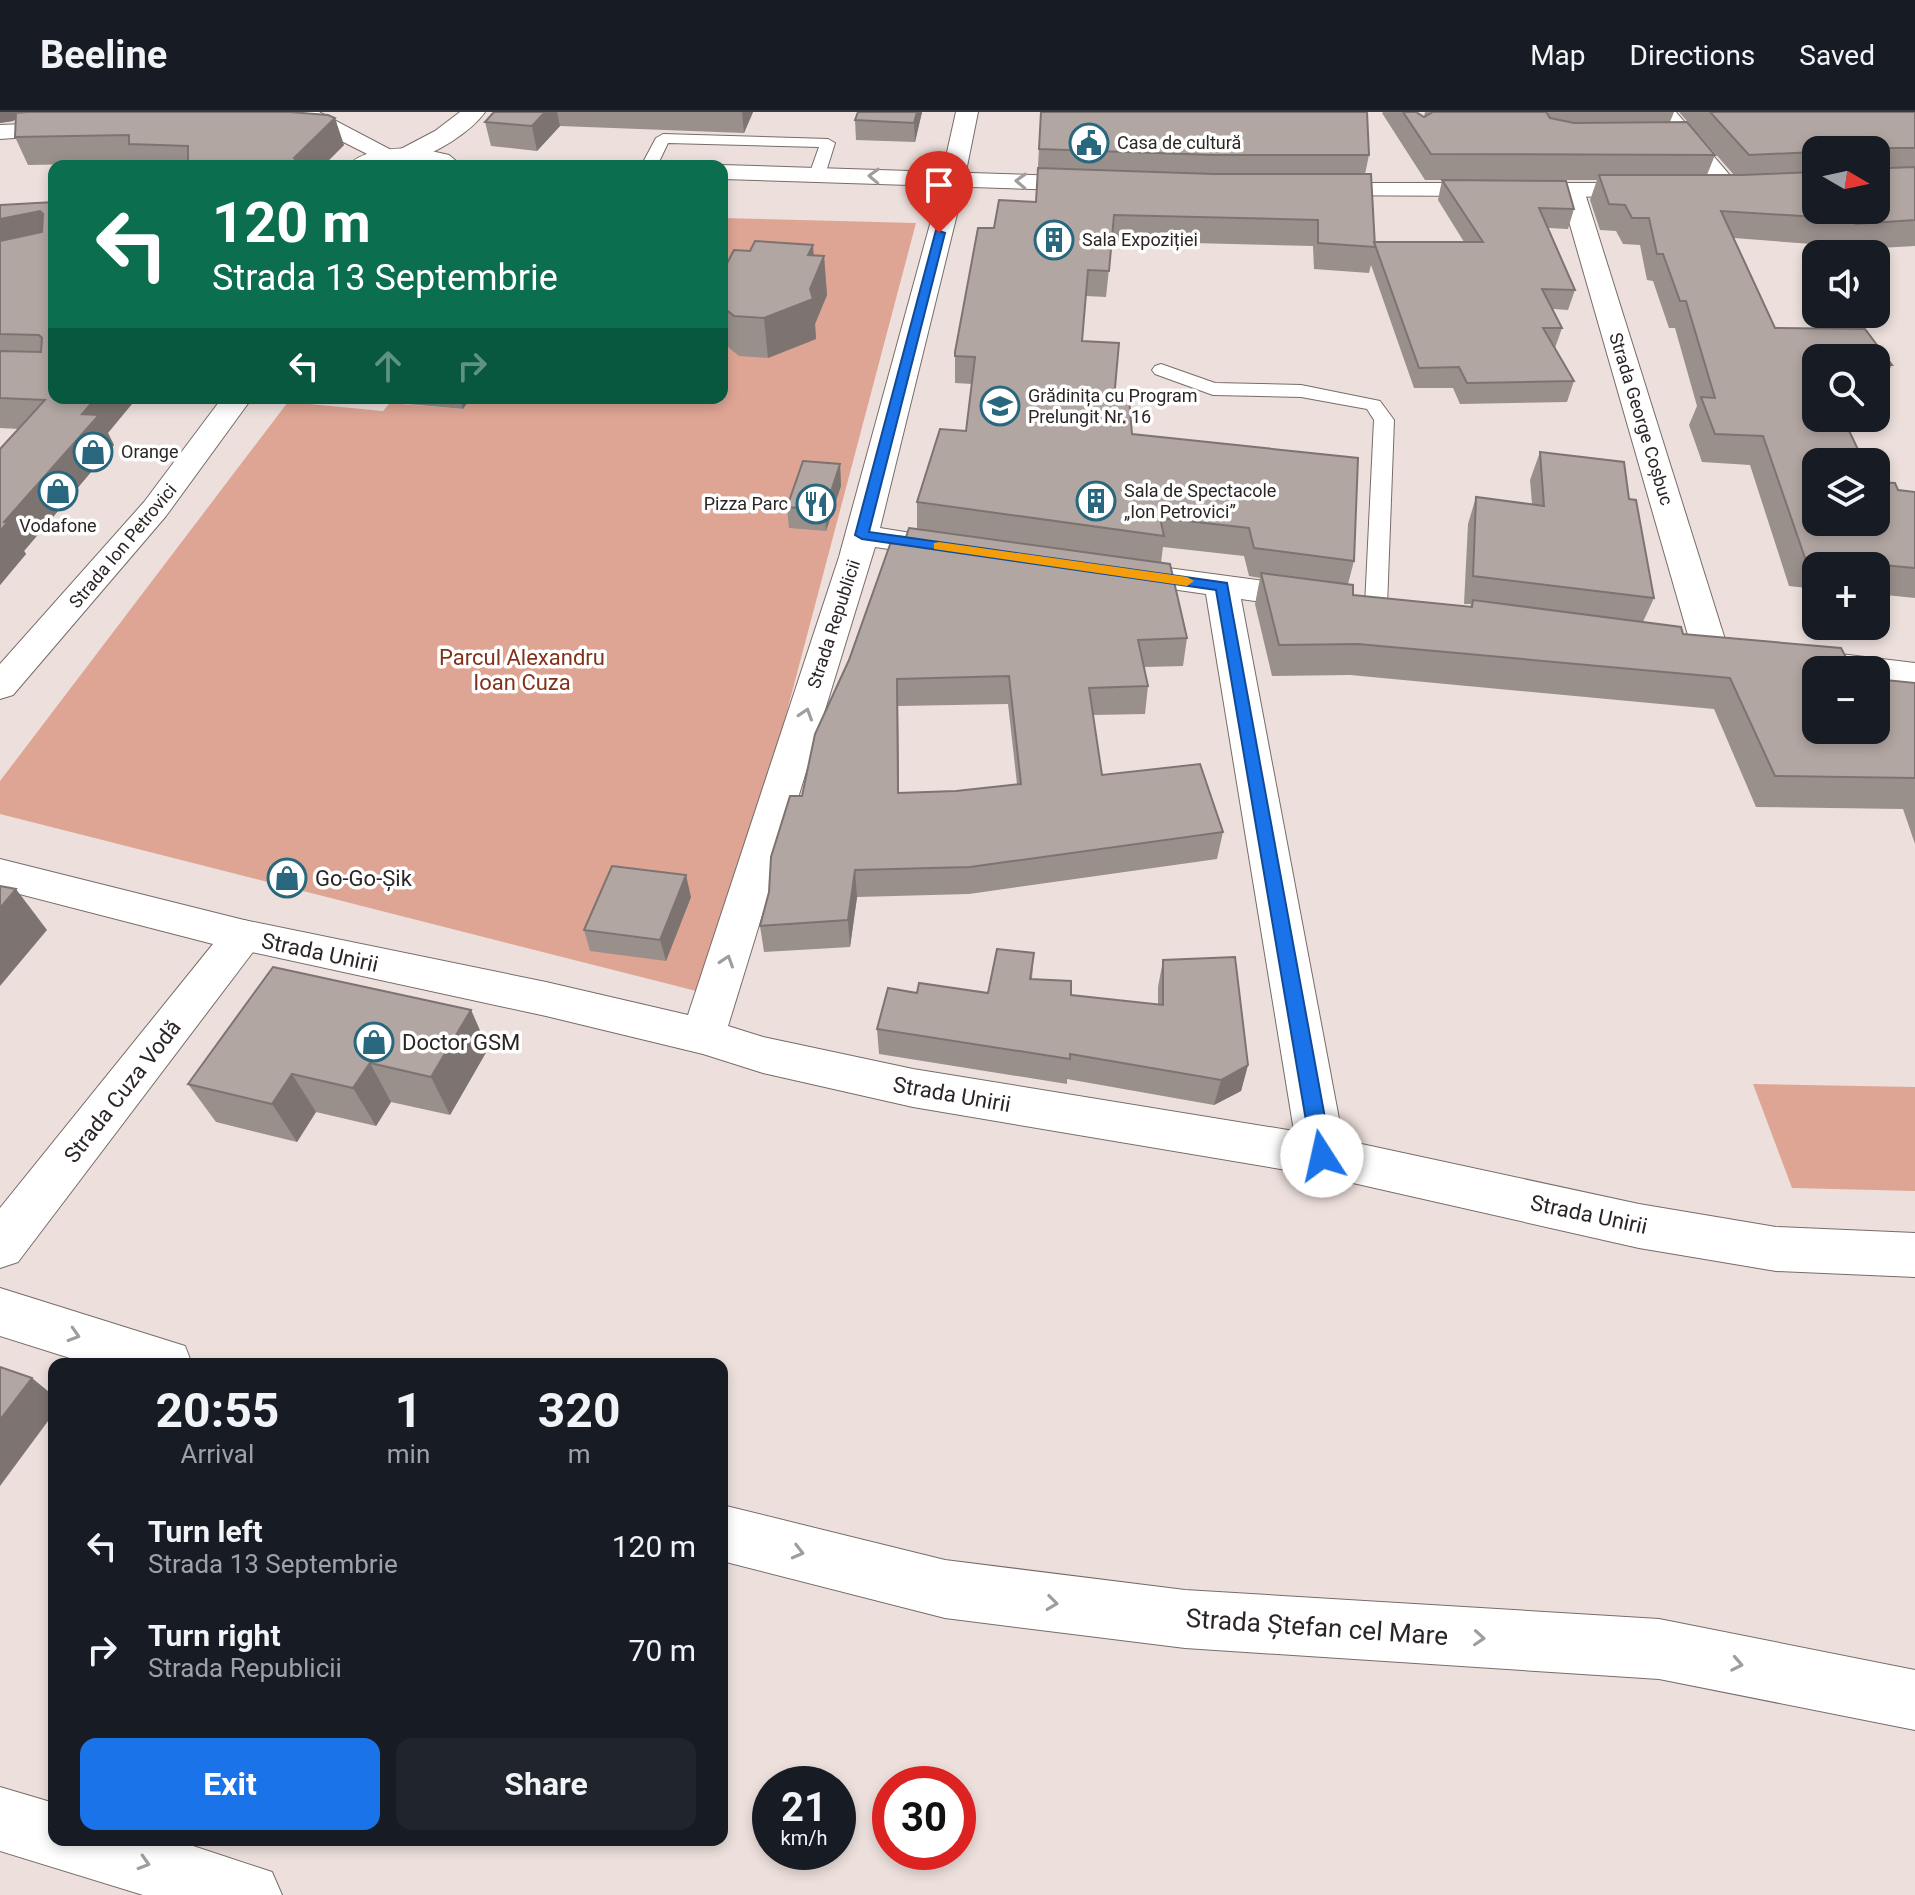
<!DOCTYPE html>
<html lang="en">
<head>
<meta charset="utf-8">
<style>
	:root { --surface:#171b24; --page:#20242c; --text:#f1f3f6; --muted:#9ea1a6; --line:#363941; --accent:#1a73e8 }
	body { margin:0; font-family:Roboto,sans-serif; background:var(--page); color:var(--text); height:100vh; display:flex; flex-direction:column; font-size:30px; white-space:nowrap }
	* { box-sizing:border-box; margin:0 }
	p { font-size:26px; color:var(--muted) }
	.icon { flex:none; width:44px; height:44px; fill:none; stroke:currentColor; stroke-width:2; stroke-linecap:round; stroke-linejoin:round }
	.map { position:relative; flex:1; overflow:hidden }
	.details { position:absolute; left:48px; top:1246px; width:680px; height:488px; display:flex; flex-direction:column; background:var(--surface); border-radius:16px; box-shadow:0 4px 12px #0003 }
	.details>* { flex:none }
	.guide { position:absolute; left:48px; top:48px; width:680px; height:244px; border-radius:16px; box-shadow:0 4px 12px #0003; background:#0b6e4f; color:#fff; overflow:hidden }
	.needle { width:52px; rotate:99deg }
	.controls { position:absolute; left:1802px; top:24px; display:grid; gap:16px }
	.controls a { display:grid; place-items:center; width:88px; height:88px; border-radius:16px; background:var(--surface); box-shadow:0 4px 12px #0003; font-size:40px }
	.speed { position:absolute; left:752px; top:1654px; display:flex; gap:16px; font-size:40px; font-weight:700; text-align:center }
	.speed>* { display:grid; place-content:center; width:104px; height:104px; border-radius:50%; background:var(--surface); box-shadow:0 4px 12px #0003; line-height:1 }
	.speed small { font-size:20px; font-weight:400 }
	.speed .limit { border:12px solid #d22; background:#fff; color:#111 }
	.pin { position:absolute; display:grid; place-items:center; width:68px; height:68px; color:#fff; margin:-82px -34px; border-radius:50% 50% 50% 0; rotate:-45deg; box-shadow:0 0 8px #0007 }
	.pin .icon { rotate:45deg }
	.me { position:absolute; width:88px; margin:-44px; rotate:350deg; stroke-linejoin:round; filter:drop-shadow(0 0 6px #0008) }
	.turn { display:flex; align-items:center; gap:28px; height:168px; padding:0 32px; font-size:36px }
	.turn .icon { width:104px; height:104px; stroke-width:2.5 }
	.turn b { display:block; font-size:56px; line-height:68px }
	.lanes { display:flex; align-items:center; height:76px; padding:0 32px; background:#0003; justify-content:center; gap:40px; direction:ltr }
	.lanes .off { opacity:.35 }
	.eta { display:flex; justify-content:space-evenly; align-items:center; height:136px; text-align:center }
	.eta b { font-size:48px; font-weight:700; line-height:56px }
	.primary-button { display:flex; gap:16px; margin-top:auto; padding:16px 32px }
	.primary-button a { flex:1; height:92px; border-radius:16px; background:var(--accent); color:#fff; font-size:32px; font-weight:700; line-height:92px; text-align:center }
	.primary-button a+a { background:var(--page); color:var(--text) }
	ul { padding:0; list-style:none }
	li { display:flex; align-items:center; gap:24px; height:104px; padding:0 32px }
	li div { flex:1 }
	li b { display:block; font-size:30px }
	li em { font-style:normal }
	header { display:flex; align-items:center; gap:48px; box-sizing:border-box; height:112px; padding:0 40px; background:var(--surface); border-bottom:2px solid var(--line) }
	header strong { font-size:38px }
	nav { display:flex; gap:44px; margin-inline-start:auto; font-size:28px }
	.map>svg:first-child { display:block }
	.green { fill:#dfa594 }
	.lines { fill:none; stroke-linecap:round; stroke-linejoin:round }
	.lane-casing { stroke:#776c69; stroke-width:2 }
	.street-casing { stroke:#776c69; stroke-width:2 }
	.secondary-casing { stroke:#776c69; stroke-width:2 }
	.primary-casing { stroke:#776c69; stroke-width:2 }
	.lane { fill:#fff; fill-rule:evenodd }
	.street { fill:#fff; fill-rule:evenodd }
	.secondary { fill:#fff; fill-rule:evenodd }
	.primary { fill:#fff; fill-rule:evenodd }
	.wall { fill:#998f8b; fill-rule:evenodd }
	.shaded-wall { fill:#7d7471 }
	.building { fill:#b2a6a2; stroke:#7d7471; stroke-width:2; fill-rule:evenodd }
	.oneway { stroke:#a09d9d }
	.route { fill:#1a73e8; stroke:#114b97; stroke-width:2 }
	.slow { fill:#f59e0b }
	.labels { text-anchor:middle; stroke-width:7; stroke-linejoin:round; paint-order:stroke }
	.far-poi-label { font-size:18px; fill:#2b2625; stroke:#fff; text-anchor:start }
	.far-street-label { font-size:18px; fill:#2b2625; stroke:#fff }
	.park-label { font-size:22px; fill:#82321a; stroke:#fff }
	.poi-label { font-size:22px; fill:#2b2625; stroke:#fff; text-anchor:start }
	.street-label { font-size:22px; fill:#2b2625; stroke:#fff }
	.near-street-label { font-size:26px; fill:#2b2625; stroke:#fff }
</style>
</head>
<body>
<header>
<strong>Beeline</strong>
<nav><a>Map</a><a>Directions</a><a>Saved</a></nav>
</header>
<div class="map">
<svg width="1915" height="1783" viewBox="0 0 1915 1783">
	<rect width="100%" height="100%" fill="#ede0dc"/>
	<!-- green -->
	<g class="green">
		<path d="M722 106 916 111 712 883 0 702V669L288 290 383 299 390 291 463 297 472 286H722Z"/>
		<path d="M1753 972 1915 975V1079L1792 1076Z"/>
	</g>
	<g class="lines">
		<defs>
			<g id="lane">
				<path d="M663 22 828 27 835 31 825 63 817 68 809 63 819 35 668 31 657 54H641L656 26Z"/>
				<path d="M1161 252 1215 271 1301 273 1380 289 1394 308 1387 494 1384 499H1368L1365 494 1374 308 1367 297 1301 285 1213 283 1155 262 1152 258 1155 254Z"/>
			</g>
			<g id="street">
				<path d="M1653 0H1676L1739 74 1742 79 1739 84H1721Z"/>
				<path d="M50 11 58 13 62 18 58 23 0 27V13Z"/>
				<path d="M1572 71 1581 73 1584 78 1728 537 1723 545 1710 548 1697 545 1692 537 1560 78 1563 73Z"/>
				<path d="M947 87 956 89 959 94 880 416 961 429 966 436 961 443 949 446 875 435 728 914 763 925 913 957 1294 1019 1206 482 1116 469 1104 466 1099 459 1104 452 1116 449 1317 476 1329 480 1334 487 1329 494 1317 498 1241 487 1343 1028 1639 1092 1776 1115 1915 1121V1165L1776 1159 1639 1136 1322 1064 913 995 763 961 703 942 546 904 229 835 223 824 229 813 244 808 546 870 688 903 839 445 935 94 938 89Z"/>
				<path d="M1790 536 1915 551V575L1876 570V558H1816V562L1777 555 1772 547 1777 539Z"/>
				<path d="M0 1675 54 1691V1728H175L272 1760 282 1783H143L0 1739Z"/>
			</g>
			<g id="secondary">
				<path d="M291 0H319L395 40 435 19 460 0H485C470 21 436 41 411 49 402 51 396 50 387 52L294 5Z"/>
				<path d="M956 0H978L959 94 956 99H938L935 94Z"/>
				<path d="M222 286H252L166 404 13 583 0 587V552L144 390Z"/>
				<path d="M0 747 244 808 259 813 265 824 18 1150 0 1156V1096L213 832 0 777Z"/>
				<path d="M0 1176 185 1234 192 1252H89L0 1224Z"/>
				<path d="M722 1393 945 1448 1185 1478 1659 1507 1915 1558V1618L1659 1567 1185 1536 945 1506 722 1449Z"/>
			</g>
			<g id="primary">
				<path d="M418 36 449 43 462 54H433L418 50 348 54C361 37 398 36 418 36Z"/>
				<path d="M722 53 1095 65 1104 67 1107 72 1104 77 1095 79 722 67V54H717Z"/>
				<path d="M1312 71H1655L1664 73 1667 78 1664 83 1655 85 1303 83 1300 78 1303 73Z"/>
			</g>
		</defs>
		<!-- lane casing -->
		<use href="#lane" class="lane-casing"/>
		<!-- street casing -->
		<use href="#street" class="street-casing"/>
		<!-- secondary casing -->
		<use href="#secondary" class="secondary-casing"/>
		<!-- primary casing -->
		<use href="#primary" class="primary-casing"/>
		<!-- lane -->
		<use href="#lane" class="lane"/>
		<!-- street -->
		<use href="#street" class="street"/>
		<!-- secondary -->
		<use href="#secondary" class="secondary"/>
		<!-- primary -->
		<use href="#primary" class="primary"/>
	</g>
	<!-- wall -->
	<g class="wall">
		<path d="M0 0 344 33 323 54H139L137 51 28 53 15 25 16 7 13 9 0 11Z"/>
		<path d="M494 0H753L744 21 560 14 537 39 491 34 485 10Z"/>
		<path d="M922 0 915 30 856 28 855 8Z"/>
		<path d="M1041 0 1369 43 1365 62 1375 130H1464L1438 88 1442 68 1574 97 1568 117 1548 116 1575 178 1568 198 1553 197 1562 216 1555 236 1574 269 1567 290 1460 292 1453 276H1414L1371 153 1369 161 1314 157 1313 134 1112 129 1106 185 1086 184 1082 229 1132 322 1354 449 1348 472 1353 483 1470 495 1471 492H1464L1468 412 1476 385 1532 392 1530 368 1540 340 1629 387 1654 486 1643 510 1683 522 1816 618 1915 571V732L1903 697 1756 695 1714 597 1350 563 1272 564 1255 492 1260 466 1249 464 1244 444 1163 435 1161 451 1187 526 1183 554 1144 555 1148 574 1145 602 1093 603 1102 663 1223 720 1217 747 969 782 857 785 850 835 764 840 760 814 802 684 906 425 917 417V390L966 319 972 272 955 271V240L994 116 1036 90ZM1008 592 1017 672 956 679 899 681 898 594Z"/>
		<path d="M1383 0H1416L1424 5 1425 0H1674L1670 10H1687L1715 43 1707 63H1734L1679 0H1915V134L1843 138 1838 134 1734 126 1775 216 1865 217 1892 253 1876 281V246H1816V306H1843L1864 350H1816V410H1876V370L1895 371 1898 378 1915 380V486L1876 482V454H1816V477L1789 474 1750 353 1702 350 1689 313 1697 294 1675 216H1669L1653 169 1647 168 1640 133 1623 132 1616 119 1600 118 1590 88 1597 68H1425L1382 1ZM1816 38H1876V98H1816Z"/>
		<path d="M54 90 108 321 114 333 24 439 26 442 0 473V337L19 317 0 316V93Z"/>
		<path d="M814 143 824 144 827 183 815 212 816 227 768 246 739 244 722 230V161Z"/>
		<path d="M350 286H471L463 297 351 287Z"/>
		<path d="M840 352 841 374 826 419 789 416 787 395Z"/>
		<path d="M691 785 666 849 590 839 584 818Z"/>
		<path d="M1034 841 1032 867 1071 883 1158 893V875L1163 848 1248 953 1241 979 1214 993 1067 967V972L879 942 877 917 917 881H988Z"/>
		<path d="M471 898 488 937 450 1003 391 990 376 1014 316 1000 297 1030 216 1010 188 972Z"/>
	</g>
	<!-- shaded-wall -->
	<g class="shaded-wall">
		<path d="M0 0H23L13 9 0 11Z"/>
		<path d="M545 0H557L560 14 537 39 532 14Z"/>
		<path d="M742 0H753L744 21Z"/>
		<path d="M917 0H922L915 30 914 11Z"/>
		<path d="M335 6 344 33 323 54H297L294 46Z"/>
		<path d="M40 99 53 128 0 139V107Z"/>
		<path d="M813 133 815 165 824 144 827 183 815 212 816 227 768 246 764 206 808 143Z"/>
		<path d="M96 286H137L108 321 114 333 24 439 26 442 0 473V419L4 410 82 302Z"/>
		<path d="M460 286H471L463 297Z"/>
		<path d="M840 352 841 374 826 419 825 398Z"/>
		<path d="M897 567 898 594 899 708 898 681Z"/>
		<path d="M855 758 857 785 850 835 848 808Z"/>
		<path d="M686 763 691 785 666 849 660 828Z"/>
		<path d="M16 777 47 818 0 874V796Z"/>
		<path d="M471 898 488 937 450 1003 431 965Z"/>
		<path d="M370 951 391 990 376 1014 353 976Z"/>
		<path d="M1248 953 1241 979 1214 993 1221 968Z"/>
		<path d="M292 962 316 1000 297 1030 272 992Z"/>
		<path d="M32 1266 54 1284V1301L0 1374V1308Z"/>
	</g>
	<!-- building -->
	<g class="building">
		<path d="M27 0H290L328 3 335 6 294 46 302 54H188V34L129 32V23L15 25 16 1Z"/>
		<path d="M494 0H545L532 14 485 10Z"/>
		<path d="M858 0H917L914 11 855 8Z"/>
		<path d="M1041 0H1367L1369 43H1214L1039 37Z"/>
		<path d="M1403 0H1416L1424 5 1433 0H1546L1550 6 1574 11 1687 10 1715 43 1431 42Z"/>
		<path d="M1710 0H1915V36H1888L1885 39V53L1888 56 1915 55V108L1856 112 1850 107 1721 99 1775 216 1865 217 1892 253H1876V246H1816V306H1843L1864 350H1816V410H1876V370L1895 371 1898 378 1915 380V456L1805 446 1763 324 1715 322 1701 285 1715 286 1686 189H1680L1663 142H1657L1649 106H1632L1625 93 1609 92 1599 63H1741L1816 60V98H1876V38H1816V40L1749 43Z"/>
		<path d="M1038 56 1214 62H1371L1375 135 1318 131V108L1114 103 1109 159 1088 158 1082 229 1119 231 1114 287H1129L1132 322 1358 346 1354 449 1254 436 1249 416 1160 406 1164 424 917 390 940 317 966 319 975 245 955 244V240L978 116H994L999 88 1036 90Z"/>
		<path d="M1442 68 1566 69 1574 97 1539 96 1575 178 1542 177 1562 216H1543L1574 269 1467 271 1459 255 1419 256 1374 130H1483Z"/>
		<path d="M54 90V286H96L82 302 99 303 4 410 7 411 0 419V337L45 288 0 286V239L41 240 42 226 39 223 0 222V129L42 120 43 102 40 99 0 107V93Z"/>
		<path d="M755 129 813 133 808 143 824 144 810 177 813 187 764 206 734 204 722 194V161L734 138 750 139Z"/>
		<path d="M1540 340 1624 350 1629 387 1636 388 1654 486 1473 464 1476 385 1544 394Z"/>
		<path d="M803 349 840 352 825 398 787 395Z"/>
		<path d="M909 416 1170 452 1187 526 1138 528 1148 574 1089 576 1102 663 1200 652 1223 720 970 755 855 758 848 808 760 814 769 780 771 745 790 684H802L815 622 849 548 893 424 906 425ZM1009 564 1021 672 956 679 898 681 897 567Z"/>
		<path d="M1261 461 1353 473V483L1472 495 1473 488 1681 515 1683 522 1841 536 1853 558H1816V618H1876V567L1915 571V666L1775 664 1730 566 1358 532 1279 533Z"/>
		<path d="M612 754 686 763 660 828 584 818Z"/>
		<path d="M0 774 16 777 0 796Z"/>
		<path d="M997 837 1034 841 1030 867 1071 869V883L1163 893V848L1235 845 1248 953 1221 968 1070 942V947L877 917 888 876 917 881 919 871 988 881Z"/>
		<path d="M273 855 471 898 431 965 370 951 353 976 292 962 272 992 188 972Z"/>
		<path d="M0 1255 32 1266 0 1308Z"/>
	</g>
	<!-- one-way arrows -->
	<defs><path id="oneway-chevron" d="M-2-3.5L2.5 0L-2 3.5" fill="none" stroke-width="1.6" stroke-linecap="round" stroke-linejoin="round" transform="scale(2)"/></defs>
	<g class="oneway">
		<use href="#oneway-chevron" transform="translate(874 64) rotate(-178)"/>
		<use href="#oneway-chevron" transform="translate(1021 69) rotate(-178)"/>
		<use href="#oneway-chevron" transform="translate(806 602) rotate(-72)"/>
		<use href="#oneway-chevron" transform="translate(727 849) rotate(-72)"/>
		<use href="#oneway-chevron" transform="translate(74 1223) rotate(17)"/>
		<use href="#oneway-chevron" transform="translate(798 1440) rotate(14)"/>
		<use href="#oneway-chevron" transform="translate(1052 1491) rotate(7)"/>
		<use href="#oneway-chevron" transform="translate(1479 1526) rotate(4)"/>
		<use href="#oneway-chevron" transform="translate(1737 1552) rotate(11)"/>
		<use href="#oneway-chevron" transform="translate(144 1751) rotate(17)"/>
	</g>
	<!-- route -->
	<path class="route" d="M936 118 945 121 869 420 1227 471 1332 1044 1329 1050 1322 1053 1315 1050 1312 1044 1216 478 862 427 855 423Z"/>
	<!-- slow -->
	<path class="slow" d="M939 430 1187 465 1194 469 1187 474 934 437V431Z"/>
	<!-- icons -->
	<defs>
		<symbol id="civic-ring" viewBox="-11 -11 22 22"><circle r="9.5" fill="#fff" stroke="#28677d" stroke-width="1.5"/><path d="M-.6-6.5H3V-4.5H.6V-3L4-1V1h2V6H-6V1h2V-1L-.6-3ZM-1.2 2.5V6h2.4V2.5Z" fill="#28677d"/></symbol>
		<symbol id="building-ring" viewBox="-11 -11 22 22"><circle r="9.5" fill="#fff" stroke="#28677d" stroke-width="1.5"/><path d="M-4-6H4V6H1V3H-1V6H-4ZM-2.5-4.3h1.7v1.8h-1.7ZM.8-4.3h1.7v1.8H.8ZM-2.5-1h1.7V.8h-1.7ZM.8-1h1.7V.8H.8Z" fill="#28677d"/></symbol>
		<symbol id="school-ring" viewBox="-11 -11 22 22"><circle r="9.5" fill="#fff" stroke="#28677d" stroke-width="1.5"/><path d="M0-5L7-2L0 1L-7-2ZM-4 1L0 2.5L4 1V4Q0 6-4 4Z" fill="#28677d"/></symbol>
		<symbol id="shop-ring" viewBox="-11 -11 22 22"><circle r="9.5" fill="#fff" stroke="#28677d" stroke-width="1.5"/><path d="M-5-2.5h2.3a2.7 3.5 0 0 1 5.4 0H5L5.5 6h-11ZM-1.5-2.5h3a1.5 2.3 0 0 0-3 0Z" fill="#28677d"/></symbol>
		<symbol id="restaurant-ring" viewBox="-11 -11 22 22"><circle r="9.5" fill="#fff" stroke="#28677d" stroke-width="1.5"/><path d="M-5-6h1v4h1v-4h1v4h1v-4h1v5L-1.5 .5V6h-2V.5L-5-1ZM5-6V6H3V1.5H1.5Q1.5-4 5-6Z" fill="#28677d"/></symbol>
	</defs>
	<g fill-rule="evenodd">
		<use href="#civic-ring" x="1067" y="9" width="44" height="44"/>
		<use href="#building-ring" x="1032" y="106" width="44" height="44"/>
		<use href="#school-ring" x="978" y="272" width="44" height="44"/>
		<use href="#shop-ring" x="71" y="318" width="44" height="44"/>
		<use href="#shop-ring" x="36" y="357" width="44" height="44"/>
		<use href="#building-ring" x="1074" y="367" width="44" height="44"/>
		<use href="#restaurant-ring" x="794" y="370" width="44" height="44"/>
		<use href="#shop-ring" x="265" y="744" width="44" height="44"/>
		<use href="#shop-ring" x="352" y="908" width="44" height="44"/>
	</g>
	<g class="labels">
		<!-- far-poi labels -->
		<g class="far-poi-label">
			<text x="1117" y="37">Casa de cultură</text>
			<text x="1082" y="134">Sala Expoziției</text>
			<text x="1028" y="290">Grădinița cu Program<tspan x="1028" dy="21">Prelungit Nr. 16</tspan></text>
			<text x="121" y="346">Orange</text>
			<text x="1124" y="385">Sala de Spectacole<tspan x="1124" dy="21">„Ion Petrovici”</tspan></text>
			<text x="788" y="398" text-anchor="end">Pizza Parc</text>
			<text x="58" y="420" text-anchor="middle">Vodafone</text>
		</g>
		<!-- far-street labels -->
		<g class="far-street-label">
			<text transform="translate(1641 307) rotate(73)" y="6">Strada George Coșbuc</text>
			<text transform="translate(123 434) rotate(-50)" y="6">Strada Ion Petrovici</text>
			<text transform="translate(834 512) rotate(-72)" y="6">Strada Republicii</text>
		</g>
		<!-- park labels -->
		<g class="park-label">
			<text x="522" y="553">Parcul Alexandru<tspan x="522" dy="25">Ioan Cuza</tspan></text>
		</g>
		<!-- poi labels -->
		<g class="poi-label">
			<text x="315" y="774">Go-Go-Șik</text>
			<text x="402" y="938">Doctor GSM</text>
		</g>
		<!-- street labels -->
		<g class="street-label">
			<text transform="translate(320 840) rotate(12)" y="8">Strada Unirii</text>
			<text transform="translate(122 979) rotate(-52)" y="8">Strada Cuza Vodă</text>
			<text transform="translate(952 982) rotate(10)" y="8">Strada Unirii</text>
			<text transform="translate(1589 1102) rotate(12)" y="8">Strada Unirii</text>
		</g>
		<!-- near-street labels -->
		<g class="near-street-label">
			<text transform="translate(1317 1515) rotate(4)" y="9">Strada Ștefan cel Mare</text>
		</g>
	</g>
</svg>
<div class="controls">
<a><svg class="needle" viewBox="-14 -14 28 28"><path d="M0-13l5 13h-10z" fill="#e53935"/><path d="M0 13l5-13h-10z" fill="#9ea1a6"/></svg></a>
<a><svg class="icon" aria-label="sound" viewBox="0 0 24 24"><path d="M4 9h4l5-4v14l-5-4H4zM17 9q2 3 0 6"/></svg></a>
<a><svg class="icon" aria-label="search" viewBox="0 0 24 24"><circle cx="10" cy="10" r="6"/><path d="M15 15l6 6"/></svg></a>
<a><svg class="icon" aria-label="layers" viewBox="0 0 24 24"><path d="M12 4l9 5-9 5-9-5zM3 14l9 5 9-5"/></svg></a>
<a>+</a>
<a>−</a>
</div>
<div class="speed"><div>21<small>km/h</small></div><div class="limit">30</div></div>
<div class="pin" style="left:939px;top:121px;background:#d93025"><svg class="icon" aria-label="arrive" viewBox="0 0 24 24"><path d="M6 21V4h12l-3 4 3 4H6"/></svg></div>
<svg class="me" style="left:1322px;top:1044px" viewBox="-20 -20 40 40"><circle r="19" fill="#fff"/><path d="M0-13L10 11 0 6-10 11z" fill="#1a73e8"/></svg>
<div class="guide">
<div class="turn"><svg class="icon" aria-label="left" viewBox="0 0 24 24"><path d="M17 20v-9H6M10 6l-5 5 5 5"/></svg><div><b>120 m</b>Strada 13 Septembrie</div></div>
<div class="lanes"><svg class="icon" aria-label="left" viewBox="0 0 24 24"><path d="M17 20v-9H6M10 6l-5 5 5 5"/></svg><svg class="icon off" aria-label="ahead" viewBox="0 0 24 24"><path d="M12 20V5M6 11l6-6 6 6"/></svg><svg class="icon off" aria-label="right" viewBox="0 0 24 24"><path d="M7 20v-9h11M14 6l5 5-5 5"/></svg></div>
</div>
<section class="details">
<div class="eta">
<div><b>20:55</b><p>Arrival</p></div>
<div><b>1</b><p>min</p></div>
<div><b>320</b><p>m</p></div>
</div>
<ul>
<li><svg class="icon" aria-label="left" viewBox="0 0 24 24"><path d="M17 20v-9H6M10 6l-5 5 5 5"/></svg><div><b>Turn left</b><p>Strada 13 Septembrie</p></div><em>120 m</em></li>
<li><svg class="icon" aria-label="right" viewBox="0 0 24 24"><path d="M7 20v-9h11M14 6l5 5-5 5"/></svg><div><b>Turn right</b><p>Strada Republicii</p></div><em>70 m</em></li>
</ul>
<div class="primary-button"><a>Exit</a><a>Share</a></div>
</section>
</div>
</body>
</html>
